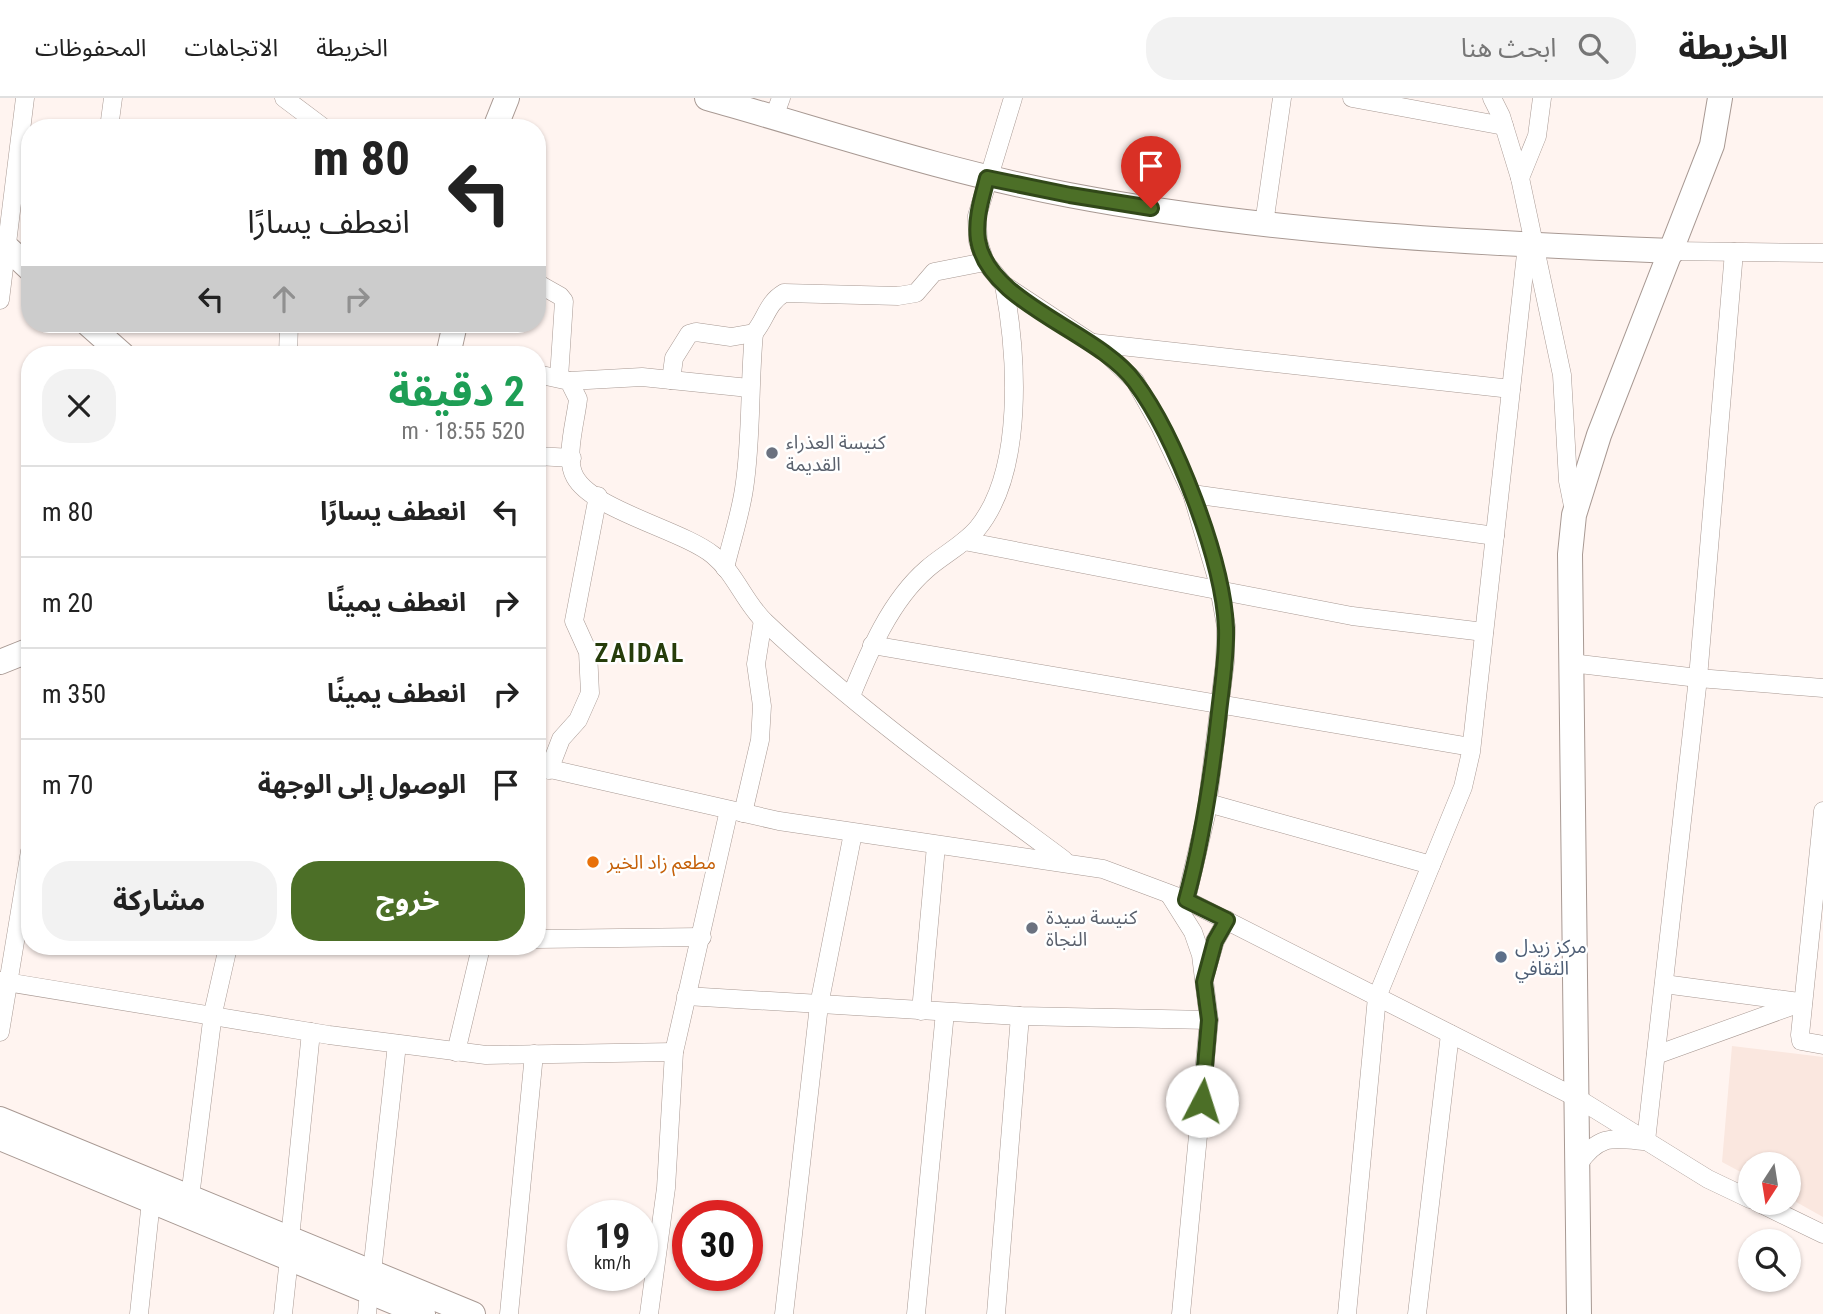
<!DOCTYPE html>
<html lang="ar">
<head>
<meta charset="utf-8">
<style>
	:root { --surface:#fff; --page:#f2f2f2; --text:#222; --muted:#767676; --line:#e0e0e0; --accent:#4c6f27 }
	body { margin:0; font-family:"Roboto Condensed","Noto Sans Arabic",sans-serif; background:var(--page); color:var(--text); direction:rtl; height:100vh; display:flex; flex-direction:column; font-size:26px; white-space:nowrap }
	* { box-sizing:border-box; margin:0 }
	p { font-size:23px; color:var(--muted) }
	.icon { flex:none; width:38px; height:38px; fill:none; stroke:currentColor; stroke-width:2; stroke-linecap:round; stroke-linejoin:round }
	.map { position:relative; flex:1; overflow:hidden; direction:ltr }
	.sheet { position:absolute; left:21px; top:248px; width:525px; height:609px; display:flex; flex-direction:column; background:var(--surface); border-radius:28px; box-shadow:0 2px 5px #0004; direction:rtl }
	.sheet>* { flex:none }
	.hud { position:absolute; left:21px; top:21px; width:525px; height:214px; border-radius:28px; box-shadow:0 2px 5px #0004; direction:rtl; background:#fff; color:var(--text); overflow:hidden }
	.needle { width:46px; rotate:192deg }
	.fabs { position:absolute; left:1738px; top:1054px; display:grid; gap:14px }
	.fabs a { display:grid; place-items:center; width:63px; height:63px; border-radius:50%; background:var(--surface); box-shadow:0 2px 5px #0004; font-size:35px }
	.speed { position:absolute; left:567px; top:1102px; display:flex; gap:14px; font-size:35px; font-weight:700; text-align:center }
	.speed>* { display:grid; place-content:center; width:91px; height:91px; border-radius:50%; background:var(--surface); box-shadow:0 2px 5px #0004; line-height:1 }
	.speed small { font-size:18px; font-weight:400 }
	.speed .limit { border:10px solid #d22; background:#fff; color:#111 }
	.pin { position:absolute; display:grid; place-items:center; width:60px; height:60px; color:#fff; margin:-72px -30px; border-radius:50% 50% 50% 0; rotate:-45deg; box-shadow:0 0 7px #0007 }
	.pin .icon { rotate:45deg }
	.me { position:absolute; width:77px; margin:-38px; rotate:5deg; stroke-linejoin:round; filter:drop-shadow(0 0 5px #0008) }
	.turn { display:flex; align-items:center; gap:24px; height:147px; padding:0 21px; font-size:32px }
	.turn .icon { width:91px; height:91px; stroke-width:2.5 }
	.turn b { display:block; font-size:49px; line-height:60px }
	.lanes { display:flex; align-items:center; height:66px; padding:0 21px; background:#0003; justify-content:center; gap:35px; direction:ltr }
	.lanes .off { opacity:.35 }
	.round { display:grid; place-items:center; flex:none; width:74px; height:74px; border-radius:28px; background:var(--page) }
	.headline { display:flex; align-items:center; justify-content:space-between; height:119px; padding:0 21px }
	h1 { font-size:42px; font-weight:700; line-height:52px; color:#1e9e55 }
	.primary-button { display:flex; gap:14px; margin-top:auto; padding:14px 21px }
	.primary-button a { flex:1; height:80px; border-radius:28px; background:var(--accent); color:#fff; font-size:28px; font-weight:700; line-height:80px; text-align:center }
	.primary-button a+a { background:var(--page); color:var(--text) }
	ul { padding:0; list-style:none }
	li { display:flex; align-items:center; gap:21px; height:91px; padding:0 21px; border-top:2px solid var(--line) }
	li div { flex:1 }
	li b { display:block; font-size:26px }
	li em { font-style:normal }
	header { display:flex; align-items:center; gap:42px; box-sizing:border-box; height:98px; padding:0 35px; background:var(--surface); border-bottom:2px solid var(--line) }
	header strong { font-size:33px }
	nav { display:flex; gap:38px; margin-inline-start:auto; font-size:24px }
	.search { width:490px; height:63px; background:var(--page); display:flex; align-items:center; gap:18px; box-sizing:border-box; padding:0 24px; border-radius:28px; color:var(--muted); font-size:26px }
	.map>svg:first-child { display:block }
	.built { fill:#fae7df }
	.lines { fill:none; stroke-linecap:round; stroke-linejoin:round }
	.street-casing { stroke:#a89993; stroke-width:19 }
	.secondary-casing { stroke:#a89993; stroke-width:26 }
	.street { stroke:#fff; stroke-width:18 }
	.secondary { stroke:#fff; stroke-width:24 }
	.route-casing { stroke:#314819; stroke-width:18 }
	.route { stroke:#4c6f27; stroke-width:12 }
	.worship-dot { fill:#6b7280; stroke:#fff; stroke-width:2.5 }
	.food-dot { fill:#e8710a; stroke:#fff; stroke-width:2.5 }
	.service-dot { fill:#5c6f8a; stroke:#fff; stroke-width:2.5 }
	.labels { text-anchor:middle; stroke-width:5; stroke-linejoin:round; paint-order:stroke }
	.worship-label { font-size:19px; fill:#5b616d; stroke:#fff; text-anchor:start }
	.food-label { font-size:19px; fill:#c56008; stroke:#fff; text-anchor:start }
	.service-label { font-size:19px; fill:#4e5e75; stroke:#fff; text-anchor:start }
	.district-label { font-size:26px; font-weight:bold; letter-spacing:2px; fill:#263d0b; stroke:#fff }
</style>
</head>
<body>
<header>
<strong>الخريطة</strong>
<div class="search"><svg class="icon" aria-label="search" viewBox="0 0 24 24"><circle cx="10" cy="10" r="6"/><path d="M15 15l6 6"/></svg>ابحث هنا</div>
<nav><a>الخريطة</a><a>الاتجاهات</a><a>المحفوظات</a></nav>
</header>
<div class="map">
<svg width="1823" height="1216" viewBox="0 0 1823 1216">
	<rect width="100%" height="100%" fill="#fff4f0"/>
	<!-- built -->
	<path class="built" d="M1732 948 1823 959V1119L1789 1100 1788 1066H1750V1079L1722 1064Z"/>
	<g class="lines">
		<defs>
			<g id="street">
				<path d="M284 0 324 30"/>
				<path d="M1013 0 977 118 978 143 985 164 1004 187 1104 253 1135 283 1160 328 1192 396 1218 484 1226 528 1225 564 1206 717 1186 802"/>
				<path d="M1352 0 1504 28"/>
				<path d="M1492 0 1501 18 1520 80 1562 277 1568 383 1574 413"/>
				<path d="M774 19 781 0"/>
				<path d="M109 30 113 0"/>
				<path d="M1520 80 1537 38 1542 0"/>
				<path d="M1264 126 1282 0"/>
				<path d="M1673 153 1823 155"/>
				<path d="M537 185 560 198 564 203 559 280"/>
				<path d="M0 202 25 0"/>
				<path d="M1094 245 1511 291"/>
				<path d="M288 257 289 226"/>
				<path d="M537 276 569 283 578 301C576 322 564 360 575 379 593 412 682 432 713 457 735 475 745 505 765 524 858 612 962 686 1064 762"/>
				<path d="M671 282 674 260 689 236 696 234 731 239 754 235C766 221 767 205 784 195L898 198 916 195 934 174 985 164"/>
				<path d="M569 283 642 279 749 290"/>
				<path d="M537 358 572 360"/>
				<path d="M1192 396 1495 438"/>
				<path d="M964 443 1352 518 1484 534"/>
				<path d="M725 470C731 444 740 418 744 391 752 340 749 287 754 235"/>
				<path d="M872 547 1471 649"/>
				<path d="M1571 565 1698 580 1823 590"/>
				<path d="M851 598C869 554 890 503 927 471 943 457 963 447 977 431 1025 373 1017 256 1004 187"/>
				<path d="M537 668 779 723 1103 771 1186 802 1577 1000 1708 1081 1750 1101"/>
				<path d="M549 672 561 641 578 622 590 595 588 554 574 523 598 398"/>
				<path d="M1208 705 1431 767"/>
				<path d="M1823 713 1800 937 1801 943 1823 947"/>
				<path d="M743 715 760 642 762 608 756 566 763 522"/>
				<path d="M1169 796 1193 834 1201 857 1209 922 1181 1216"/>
				<path d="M537 841 702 839"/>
				<path d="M1206 874 1215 843 1227 822"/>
				<path d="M0 883 329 937 486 957 674 954"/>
				<path d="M1664 886 1799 904"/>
				<path d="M686 898 1020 918 1209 922"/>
				<path d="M921 913 936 748"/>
				<path d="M0 934 30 753"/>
				<path d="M456 954 481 849"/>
				<path d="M1656 957 1803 904"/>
				<path d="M1646 1043 1698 580 1734 154"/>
				<path d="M1579 1065C1599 1037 1611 1040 1643 1043"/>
				<path d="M190 1099 213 915 228 849"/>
				<path d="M1757 1104 1823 1136"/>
				<path d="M290 1140 311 934"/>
				<path d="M372 1174 397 946"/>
				<path d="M139 1216 151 1103"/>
				<path d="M283 1216 289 1160"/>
				<path d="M367 1216 369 1193"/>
				<path d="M509 1216 534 956"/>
				<path d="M649 1216 666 1090 674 954 729 712"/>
				<path d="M784 1216 819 907 853 735"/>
				<path d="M916 1216 945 914"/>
				<path d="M996 1216 1020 918"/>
				<path d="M1347 1216 1377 899 1463 689 1471 654 1527 147"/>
				<path d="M1417 1216 1450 936"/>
			</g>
			<g id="secondary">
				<path d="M707 0C828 34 946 74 1069 97 1268 135 1471 145 1673 153"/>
				<path d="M495 30 507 0"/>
				<path d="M0 143 30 171"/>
				<path d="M88 226 123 257"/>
				<path d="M448 257 455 226"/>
				<path d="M0 564 30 552"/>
				<path d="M0 1021 473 1216"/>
				<path d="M0 1040 423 1216"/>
				<path d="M1579 1216 1570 456 1574 417 1599 337 1712 47 1720 0"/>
			</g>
		</defs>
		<!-- street casing -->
		<use href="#street" class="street-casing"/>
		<!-- secondary casing -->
		<use href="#secondary" class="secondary-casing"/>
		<!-- street -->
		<use href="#street" class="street"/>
		<!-- secondary -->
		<use href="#secondary" class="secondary"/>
	</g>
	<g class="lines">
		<defs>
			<path id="route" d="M1151 110 1070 97 987 80C982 100 975 120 978 142 988 206 1098 233 1135 284 1176 339 1223 462 1226 530 1227 558 1222 587 1219 614 1212 678 1203 740 1186 802L1227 822 1215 843 1204 884 1209 922 1202 1003"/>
		</defs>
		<!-- route casing -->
		<use href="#route" class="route-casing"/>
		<!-- route -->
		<use href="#route" class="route"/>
	</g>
	<!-- markers -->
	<g class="worship-dot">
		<circle cx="772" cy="355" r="7"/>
		<circle cx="1032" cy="830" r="7"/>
	</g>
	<circle class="food-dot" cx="593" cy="764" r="7"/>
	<circle class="service-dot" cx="1501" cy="859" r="7"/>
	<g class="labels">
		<!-- worship labels -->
		<g class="worship-label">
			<text x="786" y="351">كنيسة العذراء<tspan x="786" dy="22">القديمة</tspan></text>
			<text x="1046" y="826">كنيسة سيدة<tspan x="1046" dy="22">النجاة</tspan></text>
		</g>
		<!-- food labels -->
		<g class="food-label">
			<text x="607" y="771">مطعم زاد الخير</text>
		</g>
		<!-- service labels -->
		<g class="service-label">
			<text x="1515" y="855">مركز زيدل<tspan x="1515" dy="22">الثقافي</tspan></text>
		</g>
		<!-- district labels -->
		<g class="district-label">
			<text x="640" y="564">ZAIDAL</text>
		</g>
	</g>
</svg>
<div class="fabs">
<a><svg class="needle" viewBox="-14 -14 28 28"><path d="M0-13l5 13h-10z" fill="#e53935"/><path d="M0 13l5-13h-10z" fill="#767676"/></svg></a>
<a><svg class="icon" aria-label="search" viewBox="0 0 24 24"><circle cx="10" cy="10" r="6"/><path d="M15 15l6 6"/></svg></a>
</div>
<div class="speed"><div>19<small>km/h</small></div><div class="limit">30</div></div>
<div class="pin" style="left:1151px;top:110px;background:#d93025"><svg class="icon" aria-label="arrive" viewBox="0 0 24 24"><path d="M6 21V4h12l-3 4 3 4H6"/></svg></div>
<svg class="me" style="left:1202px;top:1003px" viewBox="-20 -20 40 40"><circle r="19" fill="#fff"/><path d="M0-13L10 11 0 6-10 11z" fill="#4c6f27"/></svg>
<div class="hud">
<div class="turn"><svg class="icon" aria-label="left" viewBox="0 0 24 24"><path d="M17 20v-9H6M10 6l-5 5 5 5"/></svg><div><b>80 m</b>انعطف يسارًا</div></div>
<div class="lanes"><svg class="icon" aria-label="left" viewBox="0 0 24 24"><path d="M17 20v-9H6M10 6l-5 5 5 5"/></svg><svg class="icon off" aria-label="ahead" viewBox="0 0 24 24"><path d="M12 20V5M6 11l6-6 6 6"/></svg><svg class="icon off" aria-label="right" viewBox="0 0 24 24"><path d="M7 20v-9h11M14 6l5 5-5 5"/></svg></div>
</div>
<section class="sheet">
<div class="headline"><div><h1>2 دقيقة</h1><p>520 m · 18:55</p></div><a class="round"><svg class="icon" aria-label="close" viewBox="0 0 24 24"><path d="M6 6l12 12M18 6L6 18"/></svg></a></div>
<ul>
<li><svg class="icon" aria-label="left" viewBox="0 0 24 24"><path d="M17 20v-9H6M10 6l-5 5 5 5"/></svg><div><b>انعطف يسارًا</b></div><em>80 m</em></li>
<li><svg class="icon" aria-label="right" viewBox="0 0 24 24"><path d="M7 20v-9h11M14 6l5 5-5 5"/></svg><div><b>انعطف يمينًا</b></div><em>20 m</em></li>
<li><svg class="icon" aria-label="right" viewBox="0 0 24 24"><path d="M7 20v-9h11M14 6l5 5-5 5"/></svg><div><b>انعطف يمينًا</b></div><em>350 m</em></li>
<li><svg class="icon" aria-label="arrive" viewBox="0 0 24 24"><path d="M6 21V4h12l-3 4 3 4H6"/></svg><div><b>الوصول إلى الوجهة</b></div><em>70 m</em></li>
</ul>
<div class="primary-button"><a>خروج</a><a>مشاركة</a></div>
</section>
</div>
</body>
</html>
